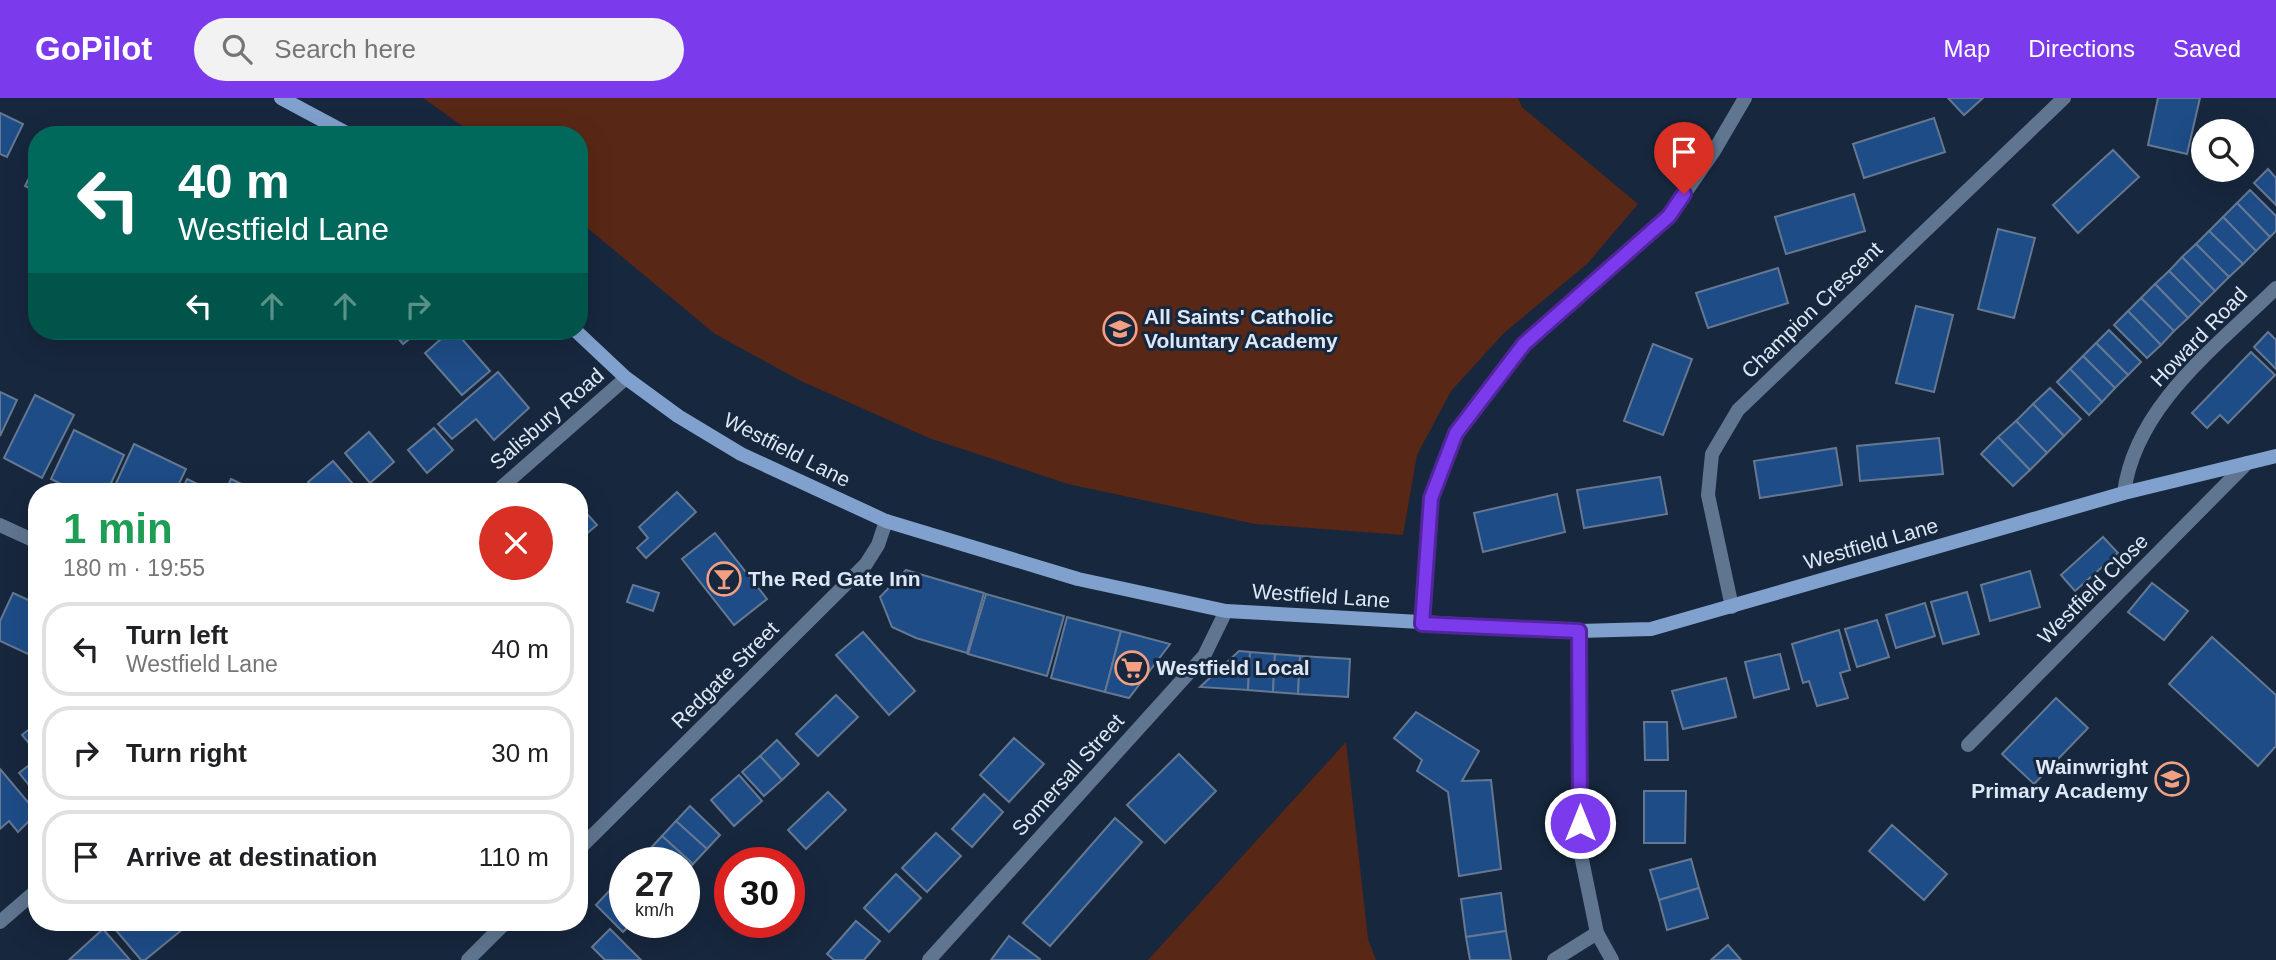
<!DOCTYPE html>
<html lang="en">
<head>
<meta charset="utf-8">
<style>
	:root { --surface:#fff; --page:#f2f2f2; --text:#202124; --muted:#757577; --line:#e0e0e0; --accent:#7c3aed }
	body { margin:0; font-family:Arial,sans-serif; background:var(--page); color:var(--text); height:100vh; display:flex; flex-direction:column; font-size:26px; white-space:nowrap }
	* { box-sizing:border-box; margin:0 }
	p { font-size:23px; color:var(--muted) }
	.icon { flex:none; width:38px; height:38px; fill:none; stroke:currentColor; stroke-width:2; stroke-linecap:round; stroke-linejoin:round }
	.map { position:relative; flex:1; overflow:hidden }
	.sheet { position:absolute; left:28px; top:385px; width:560px; height:448px; display:flex; flex-direction:column; background:var(--surface); border-radius:28px; box-shadow:0 7px 28px #0002 }
	.sheet>* { flex:none }
	.hud { position:absolute; left:28px; top:28px; width:560px; height:214px; border-radius:28px; box-shadow:0 7px 28px #0002; background:#00695c; color:#fff; overflow:hidden }
	.fabs { position:absolute; left:2191px; top:21px; display:grid; gap:14px }
	.fabs a { display:grid; place-items:center; width:63px; height:63px; border-radius:50%; background:var(--surface); box-shadow:0 7px 28px #0002; font-size:35px }
	.speed { position:absolute; left:609px; top:749px; display:flex; gap:14px; font-size:35px; font-weight:700; text-align:center }
	.speed>* { display:grid; place-content:center; width:91px; height:91px; border-radius:50%; background:var(--surface); box-shadow:0 7px 28px #0002; line-height:1 }
	.speed small { font-size:18px; font-weight:400 }
	.speed .limit { border:10px solid #d22; background:#fff; color:#111 }
	.pin { position:absolute; display:grid; place-items:center; width:60px; height:60px; color:#fff; margin:-72px -30px; border-radius:50% 50% 50% 0; rotate:-45deg; box-shadow:0 0 7px #0007 }
	.pin .icon { rotate:45deg }
	.me { position:absolute; width:77px; margin:-38px; rotate:0deg; stroke-linejoin:round; filter:drop-shadow(0 0 5px #0008) }
	.turn { display:flex; align-items:center; gap:24px; height:147px; padding:0 35px; font-size:32px }
	.turn .icon { width:91px; height:91px; stroke-width:2.5 }
	.turn b { display:block; font-size:49px; line-height:60px }
	.lanes { display:flex; align-items:center; height:66px; padding:0 35px; background:#0003; justify-content:center; gap:35px; direction:ltr }
	.lanes .off { opacity:.35 }
	.round { display:grid; place-items:center; flex:none; width:74px; height:74px; border-radius:37px; background:var(--page) }
	.summary { display:flex; align-items:center; justify-content:space-between; height:119px; padding:0 35px }
	h1 { font-size:42px; font-weight:700; line-height:52px; color:#1e9e55 }
	ul { padding:0; list-style:none }
	li { display:flex; align-items:center; gap:21px; height:94px; margin:0 14px 10px; padding:0 21px; border:4px solid var(--line); border-radius:28px }
	li div { flex:1 }
	li b { display:block; font-size:26px }
	li em { font-style:normal }
	header { display:flex; align-items:center; gap:42px; box-sizing:border-box; height:98px; padding:0 35px; background:var(--accent); color:#fff }
	header strong { font-size:33px }
	nav { display:flex; gap:38px; margin-inline-start:auto; font-size:24px }
	.search { width:490px; height:63px; background:var(--page); display:flex; align-items:center; gap:18px; box-sizing:border-box; padding:0 24px; border-radius:38px; color:var(--muted); font-size:26px }
	.map>svg:first-child { display:block }
	.green { fill:#592715 }
	.building { fill:#1e4c87; stroke:#657892; stroke-width:2 }
	.lines { fill:none; stroke-linecap:round; stroke-linejoin:round }
	.lane { stroke:#607590; stroke-width:14 }
	.street { stroke:#607590; stroke-width:14 }
	.secondary { stroke:#80a1cd; stroke-width:14 }
	.route-casing { stroke:#51269a; stroke-width:18 }
	.route { stroke:#7c3aed; stroke-width:12 }
	.labels { text-anchor:middle; stroke-width:6; stroke-linejoin:round; paint-order:stroke }
	.street-label { font-size:21px; fill:#dde8f7; stroke:#17273d }
	.poi-label { font-size:21px; font-weight:bold; fill:#dde8f7; stroke:#17273d; text-anchor:start }
</style>
</head>
<body>
<header>
<strong>GoPilot</strong>
<div class="search"><svg class="icon" aria-label="search" viewBox="0 0 24 24"><circle cx="10" cy="10" r="6"/><path d="M15 15l6 6"/></svg>Search here</div>
<nav><a>Map</a><a>Directions</a><a>Saved</a></nav>
</header>
<div class="map">
<svg width="2276" height="862" viewBox="0 0 2276 862">
	<rect width="100%" height="100%" fill="#17273d"/>
	<!-- green -->
	<g class="green">
		<path d="M423 0H1518L1522 9 1638 106 1587 166 1504 235 1451 293 1417 357 1403 437 1255 426 1068 386 929 340 801 283 715 236 579 123V37H475Z"/>
		<path d="M1346 644 1368 841 1376 862H1148Z"/>
	</g>
	<!-- building -->
	<g class="building">
		<path d="M1948 0H1983L1964 17Z"/>
		<path d="M2158 0H2200L2187 56 2148 47Z"/>
		<path d="M0 15 23 26 7 59 0 56Z"/>
		<path d="M1934 20 1945 54 1864 80 1853 46Z"/>
		<path d="M2113 52 2139 79 2078 135 2053 107Z"/>
		<path d="M37 64V94L25 88Z"/>
		<path d="M2268 71 2276 80V107L2254 85Z"/>
		<path d="M2250 92 2276 118V133L2270 139 2237 105Z"/>
		<path d="M1854 96 1865 133 1786 156 1775 119Z"/>
		<path d="M2237 105 2270 139 2256 153 2223 119Z"/>
		<path d="M2223 119 2256 153 2243 166 2209 133Z"/>
		<path d="M1998 131 2035 140 2014 220 1978 211Z"/>
		<path d="M2209 133 2243 166 2229 179 2196 146Z"/>
		<path d="M2196 146 2229 179 2215 193 2182 159Z"/>
		<path d="M2182 159 2215 193 2202 206 2169 173Z"/>
		<path d="M1778 170 1788 205 1708 230 1696 195Z"/>
		<path d="M2169 173 2202 206 2188 220 2155 186Z"/>
		<path d="M2155 186 2188 220 2174 233 2141 200Z"/>
		<path d="M2141 200 2174 233 2161 247 2128 213Z"/>
		<path d="M1916 208 1953 217 1934 294 1896 285Z"/>
		<path d="M2128 213 2161 247 2147 260 2114 227Z"/>
		<path d="M2109 232 2141 264 2128 277 2096 245Z"/>
		<path d="M392 233H419L403 246Z"/>
		<path d="M450 233H455L490 273 462 297 425 255Z"/>
		<path d="M2268 234 2276 242V271L2254 249Z"/>
		<path d="M2096 245 2128 277 2115 290 2083 258Z"/>
		<path d="M1653 246 1692 261 1663 337 1624 323Z"/>
		<path d="M2251 254 2275 277 2228 325 2220 317 2207 330 2192 315Z"/>
		<path d="M2083 258 2115 290 2102 304 2070 271Z"/>
		<path d="M2070 271 2102 304 2089 317 2057 284Z"/>
		<path d="M498 274 529 310 494 342 476 321 452 341 438 326Z"/>
		<path d="M2050 290 2081 321 2064 338 2033 306Z"/>
		<path d="M0 294 17 302 0 338Z"/>
		<path d="M35 297 74 317 42 380 4 360Z"/>
		<path d="M2033 306 2064 338 2047 355 2016 323Z"/>
		<path d="M2016 323 2047 355 2030 372 1998 339Z"/>
		<path d="M434 330 453 352 427 375 408 352Z"/>
		<path d="M74 332 124 357 107 394H77L51 381Z"/>
		<path d="M369 334 394 364 370 385 345 355Z"/>
		<path d="M1998 339 2030 372 2013 388 1981 356Z"/>
		<path d="M1939 340 1943 376 1860 383 1857 348Z"/>
		<path d="M134 346 186 371 175 394H112Z"/>
		<path d="M1836 350 1842 387 1760 400 1754 363Z"/>
		<path d="M333 363 360 394H317L308 384Z"/>
		<path d="M1660 379 1667 416 1584 430 1577 392Z"/>
		<path d="M187 381 214 394H181Z"/>
		<path d="M231 381 246 388 244 394H225Z"/>
		<path d="M677 394 696 414 646 460 637 450 648 440 639 429Z"/>
		<path d="M1557 396 1565 434 1483 454 1474 415Z"/>
		<path d="M579 407 597 427 579 442Z"/>
		<path d="M715 435 767 501 734 527 682 461Z"/>
		<path d="M2103 439 2118 455 2075 493 2061 477Z"/>
		<path d="M906 472 984 495 967 555 916 540 892 529 880 499Z"/>
		<path d="M2030 473 2040 509 1990 523 1981 487Z"/>
		<path d="M2152 485 2188 513 2164 542 2128 514Z"/>
		<path d="M633 487 659 495 653 513 627 504Z"/>
		<path d="M1967 494 1979 536 1943 546 1931 504Z"/>
		<path d="M13 495 37 506V537L28 556 0 543V523Z"/>
		<path d="M986 496 1064 518 1047 578 968 556Z"/>
		<path d="M1925 505 1935 538 1896 550 1886 517Z"/>
		<path d="M1067 519 1121 533 1105 594 1051 580Z"/>
		<path d="M1877 522 1889 559 1857 569 1845 531Z"/>
		<path d="M1839 532 1850 572 1840 575 1848 600 1817 608 1809 583 1803 585 1792 546Z"/>
		<path d="M1121 533 1170 546 1129 600 1105 594Z"/>
		<path d="M863 534 915 593 889 617 836 557Z"/>
		<path d="M2212 539 2276 597V648L2258 668 2169 586Z"/>
		<path d="M1239 553 1250 554 1248 592 1200 589Z"/>
		<path d="M1250 554 1275 556 1273 594 1248 592Z"/>
		<path d="M1275 556 1300 558 1298 596 1273 594Z"/>
		<path d="M1780 556 1789 591 1754 600 1745 564Z"/>
		<path d="M1300 558 1350 561 1348 599 1298 596Z"/>
		<path d="M1726 580 1736 619 1683 631 1672 593Z"/>
		<path d="M836 597 858 619 818 658 796 636Z"/>
		<path d="M2056 600 2088 630 2034 686 2002 656Z"/>
		<path d="M1416 614 1479 653 1462 683 1491 682 1501 771 1459 778 1448 694 1417 673 1422 662 1394 640Z"/>
		<path d="M1644 624H1667L1668 662H1645Z"/>
		<path d="M37 625V655L22 637Z"/>
		<path d="M1014 640 1044 666 1009 704 980 677Z"/>
		<path d="M777 642 799 666 782 682 760 658Z"/>
		<path d="M1179 656 1216 693 1165 745 1127 707Z"/>
		<path d="M760 658 782 682 764 698 742 674Z"/>
		<path d="M37 661V697L19 675Z"/>
		<path d="M0 671 37 715 18 734 9 723 0 731Z"/>
		<path d="M739 677 762 703 734 728 711 702Z"/>
		<path d="M1644 693H1686L1685 745H1644Z"/>
		<path d="M828 694 846 712 806 751 788 732Z"/>
		<path d="M984 696 1003 714 972 749 952 731Z"/>
		<path d="M690 708 720 737 707 751 676 723Z"/>
		<path d="M1115 720 1142 744 1050 848 1023 825Z"/>
		<path d="M676 723 707 751 693 766 662 738Z"/>
		<path d="M1892 727 1947 776 1924 802 1869 753Z"/>
		<path d="M936 735 961 758 927 794 902 770Z"/>
		<path d="M662 738 693 766 684 775V765H661L648 753Z"/>
		<path d="M1691 761 1699 790 1659 802 1650 772Z"/>
		<path d="M896 776 921 800 889 834 864 810Z"/>
		<path d="M625 778V807L610 792Z"/>
		<path d="M1699 790 1708 820 1667 832 1659 802Z"/>
		<path d="M610 792 625 807V824H633L623 834 596 807Z"/>
		<path d="M1501 795 1506 833 1466 839 1461 801Z"/>
		<path d="M856 823 880 843 864 862H834L827 856Z"/>
		<path d="M109 824H188L189 826 145 862H141Z"/>
		<path d="M103 831 130 862H69Z"/>
		<path d="M610 831 641 862H605L592 849Z"/>
		<path d="M1506 833 1511 862H1470L1466 839Z"/>
		<path d="M1009 838 1040 861 1039 862H991Z"/>
		<path d="M1728 847 1741 862H1711Z"/>
	</g>
	<g class="lines">
		<!-- lane -->
		<g class="lane">
			<path d="M1422 525 1431 400 1456 335 1524 246 1669 118 1714 53 1745 0"/>
			<path d="M1554 862 1597 835"/>
		</g>
		<!-- street -->
		<g class="street">
			<path d="M496 394 626 280"/>
			<path d="M2124 395C2135 308 2217 248 2276 190"/>
			<path d="M0 427 37 444"/>
			<path d="M1732 509 1708 397 1712 356 1738 312 2064 0"/>
			<path d="M1579 533 1580 752 1597 835 1612 862"/>
			<path d="M1968 647 2247 365"/>
			<path d="M579 751 866 466 878 447 886 423"/>
			<path d="M0 824 37 792"/>
			<path d="M468 862 506 824"/>
			<path d="M929 862 1204 558 1226 513"/>
		</g>
		<!-- secondary -->
		<g class="secondary">
			<path d="M281 0 350 37"/>
			<path d="M576 233 626 280 678 318 741 356 886 423 1078 481 1226 513 1579 533 1651 531 2124 395 2276 358"/>
		</g>
	</g>
	<g class="lines">
		<defs>
			<path id="route" d="M1580 725 1579 533 1422 526 1431 400 1456 335 1524 246 1669 118 1684 96"/>
		</defs>
		<!-- route casing -->
		<use href="#route" class="route-casing"/>
		<!-- route -->
		<use href="#route" class="route"/>
	</g>
	<!-- icons -->
	<defs>
		<symbol id="school-ring" viewBox="-11 -11 22 22"><circle r="9.5" fill="#17273d" stroke="#f3a082" stroke-width="1.5"/><path d="M0-5L7-2L0 1L-7-2ZM-4 1L0 2.5L4 1V4Q0 6-4 4Z" fill="#f3a082"/></symbol>
		<symbol id="bar-ring" viewBox="-11 -11 22 22"><circle r="9.5" fill="#17273d" stroke="#f3a082" stroke-width="1.5"/><path d="M-6-5H6L.8 .8V4.5H3.5V6h-7V4.5H-.8V.8Z" fill="#f3a082"/></symbol>
		<symbol id="supermarket-ring" viewBox="-11 -11 22 22"><circle r="9.5" fill="#17273d" stroke="#f3a082" stroke-width="1.5"/><path d="M-6-5.5h2.5l.6 2H6L4.5 2H-2.5L-4.4-4H-6ZM-1.5 3.2a1.3 1.3 0 1 0 .1 0ZM3 3.2a1.3 1.3 0 1 0 .1 0Z" fill="#f3a082"/></symbol>
	</defs>
	<g fill-rule="evenodd">
		<use href="#school-ring" x="1101" y="212" width="38" height="38"/>
		<use href="#bar-ring" x="705" y="462" width="38" height="38"/>
		<use href="#supermarket-ring" x="1113" y="551" width="38" height="38"/>
		<use href="#school-ring" x="2153" y="662" width="38" height="38"/>
	</g>
	<g class="labels">
		<!-- street labels -->
		<g class="street-label">
			<text transform="translate(1812 212) rotate(-44)" y="7">Champion Crescent</text>
			<text transform="translate(2199 239) rotate(-46)" y="7">Howard Road</text>
			<text transform="translate(547 321) rotate(-41)" y="7">Salisbury Road</text>
			<text transform="translate(787 352) rotate(27)" y="7">Westfield Lane</text>
			<text transform="translate(1871 446) rotate(-16)" y="7">Westfield Lane</text>
			<text transform="translate(2093 491) rotate(-45)" y="7">Westfield Close</text>
			<text transform="translate(1321 498) rotate(4)" y="7">Westfield Lane</text>
			<text transform="translate(725 577) rotate(-45)" y="7">Redgate Street</text>
			<text transform="translate(1068 677) rotate(-48)" y="7">Somersall Street</text>
		</g>
		<!-- poi labels -->
		<g class="poi-label">
			<text x="1144" y="226">All Saints' Catholic<tspan x="1144" dy="24">Voluntary Academy</tspan></text>
			<text x="748" y="488">The Red Gate Inn</text>
			<text x="1156" y="577">Westfield Local</text>
			<text x="2148" y="676" text-anchor="end">Wainwright<tspan x="2148" dy="24">Primary Academy</tspan></text>
		</g>
	</g>
</svg>
<div class="fabs">
<a><svg class="icon" aria-label="search" viewBox="0 0 24 24"><circle cx="10" cy="10" r="6"/><path d="M15 15l6 6"/></svg></a>
</div>
<div class="speed"><div>27<small>km/h</small></div><div class="limit">30</div></div>
<div class="pin" style="left:1684px;top:96px;background:#d93025"><svg class="icon" aria-label="arrive" viewBox="0 0 24 24"><path d="M6 21V4h12l-3 4 3 4H6"/></svg></div>
<svg class="me" style="left:1580px;top:725px" viewBox="-20 -20 40 40"><circle r="17" fill="#7c3aed" stroke="#fff" stroke-width="3"/><path d="M0-11L8 9 0 5-8 9z" fill="#fff"/></svg>
<div class="hud">
<div class="turn"><svg class="icon" aria-label="left" viewBox="0 0 24 24"><path d="M17 20v-9H6M10 6l-5 5 5 5"/></svg><div><b>40 m</b>Westfield Lane</div></div>
<div class="lanes"><svg class="icon" aria-label="left" viewBox="0 0 24 24"><path d="M17 20v-9H6M10 6l-5 5 5 5"/></svg><svg class="icon off" aria-label="ahead" viewBox="0 0 24 24"><path d="M12 20V5M6 11l6-6 6 6"/></svg><svg class="icon off" aria-label="ahead" viewBox="0 0 24 24"><path d="M12 20V5M6 11l6-6 6 6"/></svg><svg class="icon off" aria-label="right" viewBox="0 0 24 24"><path d="M7 20v-9h11M14 6l5 5-5 5"/></svg></div>
</div>
<section class="sheet">
<div class="summary"><div><h1>1 min</h1><p>180 m · 19:55</p></div><a class="round" style="background:#d93025;color:#fff"><svg class="icon" aria-label="close" viewBox="0 0 24 24"><path d="M6 6l12 12M18 6L6 18"/></svg></a></div>
<ul>
<li><svg class="icon" aria-label="left" viewBox="0 0 24 24"><path d="M17 20v-9H6M10 6l-5 5 5 5"/></svg><div><b>Turn left</b><p>Westfield Lane</p></div><em>40 m</em></li>
<li><svg class="icon" aria-label="right" viewBox="0 0 24 24"><path d="M7 20v-9h11M14 6l5 5-5 5"/></svg><div><b>Turn right</b></div><em>30 m</em></li>
<li><svg class="icon" aria-label="arrive" viewBox="0 0 24 24"><path d="M6 21V4h12l-3 4 3 4H6"/></svg><div><b>Arrive at destination</b></div><em>110 m</em></li>
</ul>
</section>
</div>
</body>
</html>
